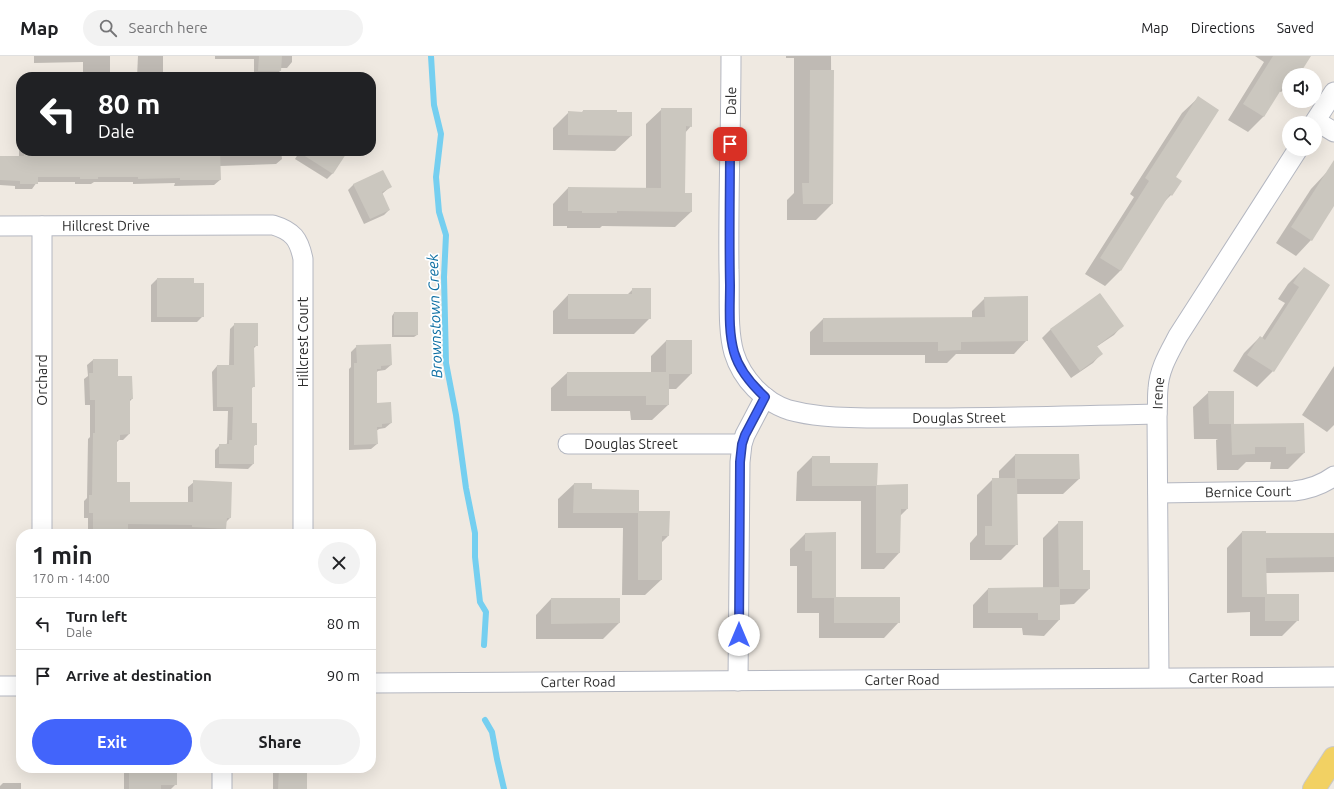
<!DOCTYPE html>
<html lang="en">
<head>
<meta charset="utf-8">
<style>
	:root { --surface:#fff; --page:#f2f2f2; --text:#202124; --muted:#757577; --line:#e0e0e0; --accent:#4264fb }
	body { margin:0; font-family:Ubuntu,sans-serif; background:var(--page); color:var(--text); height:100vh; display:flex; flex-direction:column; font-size:15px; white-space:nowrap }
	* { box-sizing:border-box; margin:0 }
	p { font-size:13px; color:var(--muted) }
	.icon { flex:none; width:22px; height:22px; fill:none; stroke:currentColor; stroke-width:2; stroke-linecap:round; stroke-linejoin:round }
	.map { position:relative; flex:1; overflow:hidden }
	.side { position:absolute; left:16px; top:473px; width:360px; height:244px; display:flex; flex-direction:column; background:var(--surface); border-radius:16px; box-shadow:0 4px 16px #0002 }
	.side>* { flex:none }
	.hud { position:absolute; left:16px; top:16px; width:360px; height:84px; border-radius:16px; box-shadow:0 4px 16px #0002; background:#202124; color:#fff; overflow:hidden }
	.buttons { position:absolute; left:1282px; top:12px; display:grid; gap:8px }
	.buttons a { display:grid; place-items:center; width:40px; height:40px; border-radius:50%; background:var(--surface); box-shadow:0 4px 16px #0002; font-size:20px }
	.pin { position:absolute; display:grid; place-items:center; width:34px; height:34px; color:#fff; margin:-17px; border-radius:8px; box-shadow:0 2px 6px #0006 }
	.me { position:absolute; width:44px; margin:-22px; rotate:0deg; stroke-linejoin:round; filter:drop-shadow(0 0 3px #0008) }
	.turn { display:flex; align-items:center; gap:14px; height:84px; padding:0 16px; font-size:18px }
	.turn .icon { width:52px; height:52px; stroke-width:2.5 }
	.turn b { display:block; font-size:28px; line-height:34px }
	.round { display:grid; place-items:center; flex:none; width:42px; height:42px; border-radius:21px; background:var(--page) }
	.head { display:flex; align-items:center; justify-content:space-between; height:68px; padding:0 16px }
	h1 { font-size:24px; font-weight:700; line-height:30px }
	.primary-button { display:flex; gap:8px; margin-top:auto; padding:8px 16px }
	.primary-button a { flex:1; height:46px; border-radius:24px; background:var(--accent); color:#fff; font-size:16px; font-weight:700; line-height:46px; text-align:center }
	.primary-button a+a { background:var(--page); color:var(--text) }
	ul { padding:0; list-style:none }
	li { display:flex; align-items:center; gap:12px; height:52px; padding:0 16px; border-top:1px solid var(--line) }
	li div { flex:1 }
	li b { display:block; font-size:15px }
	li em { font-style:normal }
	header { display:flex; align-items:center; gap:24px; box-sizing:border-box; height:56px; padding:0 20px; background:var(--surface); border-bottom:1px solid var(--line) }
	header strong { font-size:19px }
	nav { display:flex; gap:22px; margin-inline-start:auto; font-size:14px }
	.search { width:280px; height:36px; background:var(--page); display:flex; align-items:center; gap:10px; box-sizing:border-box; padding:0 14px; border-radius:22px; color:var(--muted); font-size:15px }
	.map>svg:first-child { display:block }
	.shadow { fill:#0003 }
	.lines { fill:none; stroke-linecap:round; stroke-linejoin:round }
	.stream { stroke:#75cff0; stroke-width:6 }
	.building { fill:#cbc7bf }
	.minor-casing { stroke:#b4b7c1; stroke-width:21 }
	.major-casing { stroke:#c9c9c9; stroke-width:24 }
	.minor { stroke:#fff; stroke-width:19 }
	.major { stroke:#f2d163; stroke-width:22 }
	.route-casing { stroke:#2b41a3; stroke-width:10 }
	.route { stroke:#4264fb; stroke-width:7 }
	.labels { text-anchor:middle; stroke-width:3.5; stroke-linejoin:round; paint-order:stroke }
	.street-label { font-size:14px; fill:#2e2e2e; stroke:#fff }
	.water-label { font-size:15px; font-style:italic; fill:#0d6fa3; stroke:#fff }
</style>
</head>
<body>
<header>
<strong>Map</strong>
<div class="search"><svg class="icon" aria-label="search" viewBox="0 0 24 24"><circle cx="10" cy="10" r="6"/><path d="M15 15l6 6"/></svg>Search here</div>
<nav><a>Map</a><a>Directions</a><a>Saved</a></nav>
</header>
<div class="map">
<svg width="1334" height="733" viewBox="0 0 1334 733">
	<rect width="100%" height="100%" fill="#efe9e1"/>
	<!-- shadow -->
	<g class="shadow">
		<path d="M34 0H110V21H83V6L34 7Z"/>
		<path d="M138 0H163V21H137Z"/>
		<path d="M215 0H292V6L287 12H281L280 15 275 20H254V3H215Z"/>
		<path d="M786 0H831L832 148 816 164H787V144L794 137V2H786Z"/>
		<path d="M1255 0H1300L1298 19H1289V29L1281 36 1279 35 1264 60 1248 76 1228 64 1264 6Z"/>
		<path d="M1198 42 1174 121 1171 139 1163 147 1120 215 1105 230 1085 218 1134 141 1130 138 1182 57Z"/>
		<path d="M662 53 691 70 685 77 684 138 691 156 675 171 602 170 600 172H567V170H553V148L568 132 646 133V68Z"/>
		<path d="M583 55 631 80 615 95 553 94V72L569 56 581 57Z"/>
		<path d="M21 91V95H281L282 103 276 108 220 110V124L214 129 174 130 175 127 133 128V126H94L91 128H75V126H37L32 133H15V130L0 129V101H19V94Z"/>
		<path d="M300 95H347L333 117 327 123 295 103Z"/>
		<path d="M1326 117 1334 122V148L1311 184 1296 200 1276 187 1311 133Z"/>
		<path d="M354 128 390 131 382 138 389 154 384 159 364 168 348 134Z"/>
		<path d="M1304 212 1329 229 1273 315 1257 331 1233 315 1244 297 1260 281 1262 282 1285 247 1278 243 1288 228Z"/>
		<path d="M157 223 193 228 203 260 197 266H151V229Z"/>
		<path d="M633 233 650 262 634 278H553V255L568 239H627Z"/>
		<path d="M1100 238 1122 270 1114 279 1096 291 1101 298 1093 307 1071 322 1042 282 1050 274Z"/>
		<path d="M985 242 1027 284 1014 298H956L947 307H925V299H810V276L823 263 972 262V255Z"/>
		<path d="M394 257 417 279 414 281H392V260Z"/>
		<path d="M235 268 257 289 253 293 254 330 251 333V368L256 388 253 391V408L248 413 215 412V394L220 389H226L227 387 228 355H213L212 316 217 310H229L230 273Z"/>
		<path d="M666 285 691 318 676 333H668V349L652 364H631L630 355H551V332L567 317H651V300Z"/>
		<path d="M357 290 391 309 385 314 378 315 376 317V348L391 367 385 372 379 373 376 375 377 388 371 393 349 394V313L351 311V296Z"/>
		<path d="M93 304 117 321 132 343 129 346V378L123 384H119L116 387V427L129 447H188V431L194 426 230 462 226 466 225 472 220 478 187 476V474H127V478H88V462H84V445L87 442 88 383 90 381V349H85L84 323 88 320 87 309Z"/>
		<path d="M1334 310V369L1327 376 1302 359Z"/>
		<path d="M1209 336 1232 369 1304 397 1288 413H1270L1271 406H1246L1238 414H1217L1216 384 1218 383H1194L1193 351Z"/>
		<path d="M1015 399H1078L1079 423 1063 438H1016L1017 488 1001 504H970V487L977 479V439L993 423H999V415Z"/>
		<path d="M812 401 876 430 907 453 900 460 899 497 884 513H861V445H796L797 416Z"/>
		<path d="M574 428 638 456 668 480 661 487V524L645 539H622L623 472H558V443Z"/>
		<path d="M1059 466 1089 533 1074 548 1059 549V564L1044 580 1023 579 1022 572H973V549L988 533H1043V482Z"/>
		<path d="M1242 476 1265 478H1334V516L1266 517V539L1298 564 1282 580H1250V556L1227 557V492Z"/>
		<path d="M805 478 835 542 899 566 884 582H819V557H797V510H790V493Z"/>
		<path d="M551 543 619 567 603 583H536V559Z"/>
		<path d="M124 712H176V728L171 733H124Z"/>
		<rect x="273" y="712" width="33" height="21"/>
		<path d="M3 727H21V733H0V730Z"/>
	</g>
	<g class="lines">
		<!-- stream -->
		<g class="stream">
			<path d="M431 0 434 49 441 78 436 121 439 156 446 179 444 221 446 307 456 359 466 432 475 477V501L480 546 486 556 484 589"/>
			<path d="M485 664 492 676 497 703 504 733"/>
		</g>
	</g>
	<!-- building -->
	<g class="building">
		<path d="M259 0H282L281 15H258Z"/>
		<path d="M1273 0H1311L1299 19H1289V21L1264 61 1243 48Z"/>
		<path d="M810 14H834L833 148H803L802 127H809Z"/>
		<path d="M1198 40 1219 54 1176 121 1182 125 1172 140 1170 138 1121 215 1100 202 1149 125 1145 122Z"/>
		<path d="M661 52H692V71L686 70 685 137H692V156L617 155V157H582V155H568V131L661 132Z"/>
		<path d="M583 54H617V56H632V80L568 79V55L583 56Z"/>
		<path d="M24 95H220L221 124H180V122L138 123V121H98V123H80V121H38V128H20V125L0 124V100H24Z"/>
		<path d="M297 95H348L333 118Z"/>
		<path d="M1334 104V150L1312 185 1291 171Z"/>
		<path d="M383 114 392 131 382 136 390 154 370 163 353 128Z"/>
		<path d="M1304 211 1330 229 1274 316 1247 299 1260 280 1265 284 1299 231 1293 227Z"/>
		<path d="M157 222H194V227H204V261H157Z"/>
		<path d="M632 232H651V263H568V238H632Z"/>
		<path d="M1100 237 1124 270 1097 290 1103 298 1080 315 1050 273Z"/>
		<path d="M1028 240V285L961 286V294L938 295V286H823V262L985 261 984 241Z"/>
		<rect x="394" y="256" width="24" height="23"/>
		<path d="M234 267H258V290H254L255 331H252V367H257V389H254V408H219V388H229V384H232L233 351H217V309H234Z"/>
		<path d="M666 284H692V318H669V349H646V340H567V316H666Z"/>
		<path d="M391 288 392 309 381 310V313H377V347L391 346 392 367 382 368V371H377L378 388 354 389V307H357L356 289Z"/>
		<path d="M93 303H118V320H132L133 343H130V378L120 379V384H117V426H130V446H193V424L232 426 231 462H227L226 473 192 471V469L128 468V478H93V457H89V439H92L93 377H95V344H90L89 317H93Z"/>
		<path d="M1208 335H1234V368H1209Z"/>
		<path d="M1304 367 1305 397 1286 398V391H1255V398L1232 399 1231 368Z"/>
		<path d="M1015 398H1079L1080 423H1017L1018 489H985V470H992V422H1015Z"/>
		<path d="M812 400H830V407H878L877 429 908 428V453H901L900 497H876V430H812Z"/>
		<path d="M574 427H592V433L639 434V455H670L669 480H662V524H638V457H573Z"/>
		<path d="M1058 465H1083V514H1090V533H1060V564H1038V557H988V532L1059 531Z"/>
		<path d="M1242 475H1266V477H1334V501L1266 502 1267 538H1299V565H1265V541H1242Z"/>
		<path d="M836 476V541H900V567H834V542H812V495H805V477Z"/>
		<path d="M551 542H620V567L551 568Z"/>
		<path d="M129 712H177V729H161V733H129Z"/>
		<path d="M279 712H307V733H278Z"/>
	</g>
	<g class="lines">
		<defs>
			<g id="minor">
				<path id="s1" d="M731 0C731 71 728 143 729 214 730 239 727 273 734 297 742 323 764 346 789 354 800 357 812 359 823 360 854 363 886 362 917 362 997 362 1077 360 1157 358"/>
				<path d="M1316 65 1334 76"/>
				<path d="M1314 67 1334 36"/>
				<path id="s2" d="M0 170 273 169C293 175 299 183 303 203V478"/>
				<path id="s3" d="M568 388H742"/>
				<path id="s4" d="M1158 437 1294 435C1310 433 1322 429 1334 420"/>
				<path d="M42 478V170"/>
				<path id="s5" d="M1159 621 1157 358C1158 350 1157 341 1158 333 1159 313 1169 297 1178 280L1298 93"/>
				<path d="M738 625 740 406 742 388 745 379 765 341"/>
				<path id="s6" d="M371 627 1334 621"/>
				<path d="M0 630H21"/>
				<path d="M222 733V712"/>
			</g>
			<path id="major" d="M1314 733 1334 702"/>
		</defs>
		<!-- minor casing -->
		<use href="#minor" class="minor-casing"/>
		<!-- major casing -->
		<use href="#major" class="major-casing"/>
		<!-- minor -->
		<use href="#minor" class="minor"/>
		<!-- major -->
		<use href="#major" class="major"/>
	</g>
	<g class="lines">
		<defs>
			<path id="route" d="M730 88C730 135 729 182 730 229 730 251 728 274 734 296 739 314 751 328 765 341L745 379 742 388 740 406 739 579"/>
		</defs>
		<!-- route casing -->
		<use href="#route" class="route-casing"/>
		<!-- route -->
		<use href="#route" class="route"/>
	</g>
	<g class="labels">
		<!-- street labels -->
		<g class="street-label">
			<text transform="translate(731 45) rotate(-89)" y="5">Dale</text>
			<text dy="5" stroke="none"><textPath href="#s2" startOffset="106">Hillcrest Drive</textPath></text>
			<text transform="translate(303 286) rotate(-90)" y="5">Hillcrest Court</text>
			<text transform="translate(42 324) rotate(-90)" y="5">Orchard</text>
			<text dy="5" stroke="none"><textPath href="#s5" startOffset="284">Irene</textPath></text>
			<text dy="5" stroke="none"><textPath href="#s1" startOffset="550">Douglas Street</textPath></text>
			<text dy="5" stroke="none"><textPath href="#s3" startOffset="63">Douglas Street</textPath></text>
			<text dy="5" stroke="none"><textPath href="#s4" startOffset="90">Bernice Court</textPath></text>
			<text dy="5" stroke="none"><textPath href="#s6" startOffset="855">Carter Road</textPath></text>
			<text dy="5" stroke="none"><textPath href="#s6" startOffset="531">Carter Road</textPath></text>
			<text dy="5" stroke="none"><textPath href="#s6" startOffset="207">Carter Road</textPath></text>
		</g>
		<!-- water labels -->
		<g class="water-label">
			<text transform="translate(435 260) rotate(-92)" y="5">Brownstown Creek</text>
		</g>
	</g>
</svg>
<div class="buttons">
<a><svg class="icon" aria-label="sound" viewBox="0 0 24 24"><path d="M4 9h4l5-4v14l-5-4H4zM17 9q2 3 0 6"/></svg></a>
<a><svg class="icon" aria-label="search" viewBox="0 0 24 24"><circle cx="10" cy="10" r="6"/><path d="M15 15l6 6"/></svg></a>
</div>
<div class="pin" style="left:730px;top:88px;background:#d93025"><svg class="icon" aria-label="arrive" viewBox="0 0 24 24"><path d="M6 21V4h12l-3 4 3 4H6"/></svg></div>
<svg class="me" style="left:739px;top:579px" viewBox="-20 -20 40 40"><circle r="19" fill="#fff"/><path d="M0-13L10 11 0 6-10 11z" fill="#4264fb"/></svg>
<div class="hud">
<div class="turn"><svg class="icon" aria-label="left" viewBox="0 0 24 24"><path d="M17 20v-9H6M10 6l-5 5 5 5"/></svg><div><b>80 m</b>Dale</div></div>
</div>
<section class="side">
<div class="head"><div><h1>1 min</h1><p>170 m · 14:00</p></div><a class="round"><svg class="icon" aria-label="close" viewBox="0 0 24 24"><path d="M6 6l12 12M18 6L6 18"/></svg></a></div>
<ul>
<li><svg class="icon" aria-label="left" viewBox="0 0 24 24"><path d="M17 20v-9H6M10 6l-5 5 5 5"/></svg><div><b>Turn left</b><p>Dale</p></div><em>80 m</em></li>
<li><svg class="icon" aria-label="arrive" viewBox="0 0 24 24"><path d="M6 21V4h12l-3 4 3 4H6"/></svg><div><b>Arrive at destination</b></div><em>90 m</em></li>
</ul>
<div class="primary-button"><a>Exit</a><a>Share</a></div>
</section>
</div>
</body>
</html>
